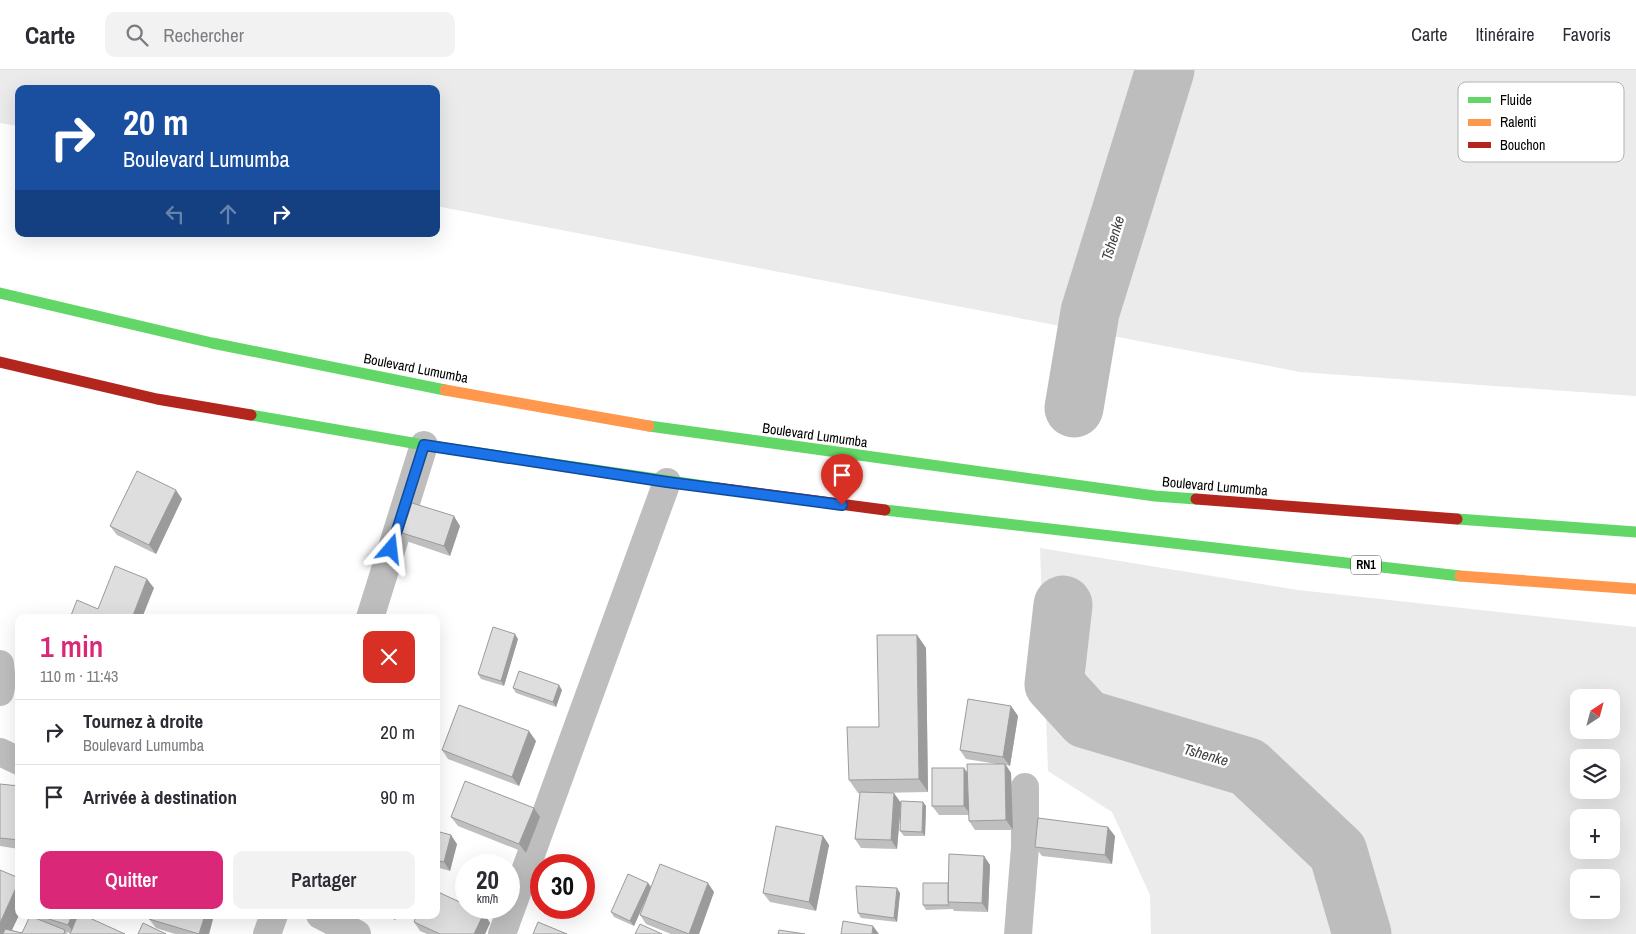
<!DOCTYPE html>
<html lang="fr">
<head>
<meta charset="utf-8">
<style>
	:root { --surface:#fff; --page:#f2f2f3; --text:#2b2b33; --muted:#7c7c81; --line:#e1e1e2; --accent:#db2777 }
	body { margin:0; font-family:"Archivo Narrow",sans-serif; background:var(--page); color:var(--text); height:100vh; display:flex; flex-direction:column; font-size:19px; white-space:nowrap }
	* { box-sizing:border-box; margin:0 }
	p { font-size:16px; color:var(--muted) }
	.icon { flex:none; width:28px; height:28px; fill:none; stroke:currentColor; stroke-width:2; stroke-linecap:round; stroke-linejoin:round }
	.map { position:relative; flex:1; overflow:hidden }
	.side { position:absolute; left:15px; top:544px; width:425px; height:305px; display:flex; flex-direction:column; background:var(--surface); border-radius:10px; box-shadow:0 5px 20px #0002 }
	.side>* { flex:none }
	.top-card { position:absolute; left:15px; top:15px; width:425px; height:152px; border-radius:10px; box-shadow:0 5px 20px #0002; background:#1a4fa0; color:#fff; overflow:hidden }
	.needle { width:32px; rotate:36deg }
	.fabs { position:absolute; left:1570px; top:619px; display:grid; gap:10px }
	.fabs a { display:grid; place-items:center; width:50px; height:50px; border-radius:10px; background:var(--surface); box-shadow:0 5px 20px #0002; font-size:25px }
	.speed { position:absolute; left:455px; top:784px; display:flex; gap:10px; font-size:25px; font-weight:700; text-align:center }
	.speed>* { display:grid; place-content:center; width:65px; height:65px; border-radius:50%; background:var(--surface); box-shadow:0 5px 20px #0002; line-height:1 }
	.speed small { font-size:12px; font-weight:400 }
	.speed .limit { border:8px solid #d22; background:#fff; color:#111 }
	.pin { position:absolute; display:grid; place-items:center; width:42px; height:42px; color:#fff; margin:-51px -21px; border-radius:50% 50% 50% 0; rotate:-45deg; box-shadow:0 0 5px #0007 }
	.pin .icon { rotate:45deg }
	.me { position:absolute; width:55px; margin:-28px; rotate:17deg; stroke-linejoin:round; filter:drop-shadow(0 0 4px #0008) }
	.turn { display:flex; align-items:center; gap:18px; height:105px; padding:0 25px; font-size:22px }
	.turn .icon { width:65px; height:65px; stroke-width:2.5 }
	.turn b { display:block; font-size:35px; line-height:42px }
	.lanes { display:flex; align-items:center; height:48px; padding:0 25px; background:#0003; justify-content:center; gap:25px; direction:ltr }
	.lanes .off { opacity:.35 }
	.round { display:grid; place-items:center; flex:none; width:52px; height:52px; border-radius:10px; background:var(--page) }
	.summary { display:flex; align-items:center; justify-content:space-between; height:85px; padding:0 25px }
	h1 { font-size:30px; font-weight:600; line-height:38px; color:var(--accent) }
	.cta { display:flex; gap:10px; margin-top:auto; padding:10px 25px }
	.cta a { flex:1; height:58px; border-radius:10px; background:var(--accent); color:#fff; font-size:20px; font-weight:600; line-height:58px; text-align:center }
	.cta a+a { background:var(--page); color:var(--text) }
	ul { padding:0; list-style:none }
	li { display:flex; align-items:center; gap:15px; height:65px; padding:0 25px; border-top:1px solid var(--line) }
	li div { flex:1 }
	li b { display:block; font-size:19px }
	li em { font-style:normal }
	header { display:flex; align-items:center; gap:30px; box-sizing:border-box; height:70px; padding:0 25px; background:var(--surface); border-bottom:1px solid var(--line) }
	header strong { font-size:24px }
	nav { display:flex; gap:28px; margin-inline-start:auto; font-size:18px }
	.search { width:350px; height:45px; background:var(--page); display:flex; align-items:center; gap:12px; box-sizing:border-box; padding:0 18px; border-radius:10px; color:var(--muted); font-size:19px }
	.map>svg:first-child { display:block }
	.green { fill:#ebebeb; fill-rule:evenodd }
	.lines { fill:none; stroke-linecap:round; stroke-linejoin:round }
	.river { stroke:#bdbdbd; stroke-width:59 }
	.street { stroke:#bebebe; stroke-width:28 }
	.fast { stroke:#63d668; stroke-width:11 }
	.slow { stroke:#ff974d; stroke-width:11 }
	.jam { stroke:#b3261e; stroke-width:11 }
	.wall { fill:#bfbfbf }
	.shaded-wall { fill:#9b9b9b }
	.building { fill:#dedede; stroke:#9b9b9b }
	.route-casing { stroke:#114b97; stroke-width:12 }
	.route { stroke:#1a73e8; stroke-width:9 }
	.labels { text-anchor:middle; stroke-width:5; stroke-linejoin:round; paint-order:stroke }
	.shield { fill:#fff; stroke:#4c4c4c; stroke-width:1 }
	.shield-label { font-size:12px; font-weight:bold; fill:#000 }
	.street-label { font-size:14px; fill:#000; stroke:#fff }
	.water-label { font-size:15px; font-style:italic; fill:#424242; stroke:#fff }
	.key { fill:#fff; stroke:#b2b2b2; stroke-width:1 }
	.key-label { font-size:14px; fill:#000 }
</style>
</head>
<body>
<header>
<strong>Carte</strong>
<div class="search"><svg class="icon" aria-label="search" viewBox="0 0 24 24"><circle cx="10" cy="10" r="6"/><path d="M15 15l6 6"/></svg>Rechercher</div>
<nav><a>Carte</a><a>Itinéraire</a><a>Favoris</a></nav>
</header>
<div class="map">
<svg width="1636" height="864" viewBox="0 0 1636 864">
	<rect width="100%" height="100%" fill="#fff"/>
	<!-- green -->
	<g class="green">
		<path d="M0 0H1636V326L1300 302 436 136V19H19V56L0 53Z"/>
		<path d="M1040 478 1298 520 1636 557V864H1151L1150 825 1112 742 1048 701ZM1579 628H1611V660H1579ZM1579 688H1611V720H1579ZM1579 748H1611V780H1579ZM1579 808H1611V840H1579Z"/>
	</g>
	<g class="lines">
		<!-- river -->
		<g class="river">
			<path d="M1074 338 1090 242 1165 0"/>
			<path d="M1063 535 1054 614 1086 649 1248 697 1338 782 1362 864"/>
		</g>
		<!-- street -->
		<g class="street">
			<path d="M370 548 424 375"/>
			<path d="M0 594 2 612 0 622"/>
			<path d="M0 682 19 691"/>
			<path d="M320 845 357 864"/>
			<path d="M267 864 274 845"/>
			<path d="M502 864 667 412"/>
			<path d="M1018 864 1025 777V717"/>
		</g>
		<!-- fast -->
		<g class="fast">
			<path d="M0 223 212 273 445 320"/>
			<path d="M251 345 424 375 718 418"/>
			<path d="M649 356 1155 426 1196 429"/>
			<path d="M885 440 1460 506"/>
			<path d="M1457 449 1636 462"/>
		</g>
		<!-- slow -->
		<g class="slow">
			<path d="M445 320 649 356"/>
			<path d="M1460 506 1636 519"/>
		</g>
		<!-- jam -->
		<g class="jam">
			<path d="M0 292 157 329 251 345"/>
			<path d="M718 418 885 440"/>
			<path d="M1196 429 1457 449"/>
		</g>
	</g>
	<!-- wall -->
	<g class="wall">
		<path d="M182 429 156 484 117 465 110 456Z"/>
		<path d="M460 456 450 486 409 472 402 463Z"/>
		<path d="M917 565 926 578 928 722 874 723 901 733 897 779 861 778 855 769 860 723H858L849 710 879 657Z"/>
		<path d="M518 569 504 616 481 609 478 604Z"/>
		<path d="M513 618 562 620 556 637 516 623Z"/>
		<path d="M1011 636 1018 646 1010 696 1006 695 1011 703 1013 760H975L969 751V745H939L932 736 997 694 966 689 960 680Z"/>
		<path d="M536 671 519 716 448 689 442 680Z"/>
		<path d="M0 714 19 716V779L0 776Z"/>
		<path d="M923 732 926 736 925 766H904L900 761Z"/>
		<path d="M534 738 540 747 526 783 458 756 451 747Z"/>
		<path d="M436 761 457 774 450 801 436 797Z"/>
		<path d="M823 766 829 775 816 841 770 832 763 823Z"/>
		<path d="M1115 766 1112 794 1042 786 1035 777Z"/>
		<path d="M984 786 990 795 988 842 954 841 953 839 926 840 923 835 948 813Z"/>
		<path d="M19 808V845L12 860 22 863 37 849 34 845H83L70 863 66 862 68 864H0Z"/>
		<path d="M648 813 651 817 714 822 699 864H671L646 854 640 845 647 827 634 856 614 847 611 842Z"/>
		<path d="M900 823 897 852 861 848 858 843Z"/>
		<path d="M484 843 490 853 485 864H427L420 861 414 852Z"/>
		<path d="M150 845H214L209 864H175L156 858 149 849Z"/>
		<path d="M384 845H398L395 850Z"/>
	</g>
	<!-- shaded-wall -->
	<g class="shaded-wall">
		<path d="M176 420 182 429 156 484 149 475Z"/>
		<path d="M454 446 460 456 450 486 444 476Z"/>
		<path d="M147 509 154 518 142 548H132Z"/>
		<path d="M515 564 518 569 504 616 501 611Z"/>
		<path d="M917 565 926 578 928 722 919 709Z"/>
		<path d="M559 615 562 620 556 637 553 632Z"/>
		<path d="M1011 636 1018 646 1010 696 1003 687Z"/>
		<path d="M529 661 536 671 519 716 512 707Z"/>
		<path d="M1005 694 1011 703 1013 760 1006 750Z"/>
		<path d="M964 698 971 707V745L964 736Z"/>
		<path d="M436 713 440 719 436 730Z"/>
		<path d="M894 723 901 733 897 779 891 770Z"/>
		<path d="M923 732 926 736 925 766 922 762Z"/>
		<path d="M534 738 540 747 526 783 519 774Z"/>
		<path d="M1108 757 1115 766 1112 794 1105 785Z"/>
		<path d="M451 765 457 774 450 801 444 792Z"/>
		<path d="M823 766 829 775 816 841 809 832Z"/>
		<path d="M984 786 990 795 988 842 982 833Z"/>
		<path d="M19 811V845L10 864H0V853Z"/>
		<path d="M648 813 651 817 634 856 630 851Z"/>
		<path d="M708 813 714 822 699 864H689Z"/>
		<path d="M897 818 900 823 897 852 894 848Z"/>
		<path d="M484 843 490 853 485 864H474Z"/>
		<path d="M72 845H81L75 864 68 855Z"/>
		<path d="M205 845H214L209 864H199Z"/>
		<path d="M392 845H398L395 850Z"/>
		<path d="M873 856 879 864H872Z"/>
	</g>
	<!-- building -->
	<g class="building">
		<path d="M137 401 176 420 149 475 110 456Z"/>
		<path d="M412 433 454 446 444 476 402 463Z"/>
		<path d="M115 496 147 509 132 548H70L77 530 98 539Z"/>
		<path d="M493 557 515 564 501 611 478 604Z"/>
		<path d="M877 565H917L919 709 849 710 847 657H879Z"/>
		<path d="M519 601 559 615 553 632 513 618Z"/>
		<path d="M968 629 1011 636 1003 687 960 680Z"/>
		<path d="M459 635 529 661 512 707 442 680Z"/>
		<path d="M967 694H1005L1006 750 969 751Z"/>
		<rect x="932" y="698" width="32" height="38"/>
		<path d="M465 711 534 738 519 774 451 747Z"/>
		<path d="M0 714 19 716V770L0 768Z"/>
		<path d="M860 722 894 723 891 770 855 769Z"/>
		<path d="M901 731 923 732 922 762 900 761Z"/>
		<path d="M1038 748 1108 757 1105 785 1035 777Z"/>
		<path d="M776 756 823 766 809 832 763 823Z"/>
		<path d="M436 761 451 765 444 792 436 790Z"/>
		<path d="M949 784 984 786 982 833 948 832Z"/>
		<path d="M660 794 708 813 689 864 640 845Z"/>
		<path d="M0 800 19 808V811L0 853Z"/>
		<path d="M628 804 648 813 630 851 611 842Z"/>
		<path d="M923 813H948V832L949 835H923Z"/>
		<path d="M856 816 897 818 894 848 858 843Z"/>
		<path d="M436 821 466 835V838H471L484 843 474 864H440L414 852 417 845H436Z"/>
		<path d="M36 845H72L68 855Z"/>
		<path d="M78 845H83L125 864H70Z"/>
		<path d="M150 845H205L199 864 149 849Z"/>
		<path d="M30 846 65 860 64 864H3L5 859 22 863Z"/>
		<path d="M843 851 873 856 872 864H841Z"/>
		<path d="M538 852 567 864H533Z"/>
		<path d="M143 853 166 864H138Z"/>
		<path d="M640 854 662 864H635Z"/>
		<path d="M779 860 805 864H778Z"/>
	</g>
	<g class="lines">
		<defs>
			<path id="route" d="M391 479 424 375 667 412 842 435"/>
		</defs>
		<!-- route casing -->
		<use href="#route" class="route-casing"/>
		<!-- route -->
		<use href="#route" class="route"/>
	</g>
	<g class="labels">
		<!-- shield labels -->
		<rect class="shield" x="1351" y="485.5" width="30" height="19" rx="4"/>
		<g class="shield-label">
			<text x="1366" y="499">RN1</text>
		</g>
		<!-- street labels -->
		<g class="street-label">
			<text transform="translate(416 298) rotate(11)" y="5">Boulevard Lumumba</text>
			<text transform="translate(815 365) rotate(8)" y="5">Boulevard Lumumba</text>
			<text transform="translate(1215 416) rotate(5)" y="5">Boulevard Lumumba</text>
		</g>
		<!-- water labels -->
		<g class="water-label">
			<text transform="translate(1113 168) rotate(-73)" y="5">Tshenke</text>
			<text transform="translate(1206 685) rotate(16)" y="5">Tshenke</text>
		</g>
	</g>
	<!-- legend -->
	<rect x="1458" y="12" width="166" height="80" rx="8" class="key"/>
	<rect x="1468" y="27" width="23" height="6" fill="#63d668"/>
	<rect x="1468" y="49" width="23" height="7" fill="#ff974d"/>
	<rect x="1468" y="72" width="23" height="6" fill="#b3261e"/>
	<g class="key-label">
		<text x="1500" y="35">Fluide</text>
		<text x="1500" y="57">Ralenti</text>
		<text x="1500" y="80">Bouchon</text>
	</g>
</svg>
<div class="fabs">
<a><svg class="needle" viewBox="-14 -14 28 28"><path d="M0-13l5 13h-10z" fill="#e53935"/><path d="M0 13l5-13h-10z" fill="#7c7c81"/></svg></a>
<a><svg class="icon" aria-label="layers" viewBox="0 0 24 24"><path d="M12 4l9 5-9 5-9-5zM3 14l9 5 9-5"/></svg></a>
<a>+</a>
<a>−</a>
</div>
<div class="speed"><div>20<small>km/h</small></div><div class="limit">30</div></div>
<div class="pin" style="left:842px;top:435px;background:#d93025"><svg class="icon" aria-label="arrive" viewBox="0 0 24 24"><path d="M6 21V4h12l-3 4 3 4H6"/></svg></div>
<svg class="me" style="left:391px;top:479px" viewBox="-20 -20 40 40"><path d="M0-17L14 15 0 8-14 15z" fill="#1a73e8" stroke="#fff" stroke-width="4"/></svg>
<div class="top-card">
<div class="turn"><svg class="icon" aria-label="right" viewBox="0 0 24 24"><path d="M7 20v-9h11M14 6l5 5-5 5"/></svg><div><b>20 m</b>Boulevard Lumumba</div></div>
<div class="lanes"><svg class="icon off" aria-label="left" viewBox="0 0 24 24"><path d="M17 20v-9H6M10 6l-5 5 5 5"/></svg><svg class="icon off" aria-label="ahead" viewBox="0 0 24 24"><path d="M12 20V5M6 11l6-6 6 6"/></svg><svg class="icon" aria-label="right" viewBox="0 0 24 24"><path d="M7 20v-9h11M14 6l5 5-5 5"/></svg></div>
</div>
<section class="side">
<div class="summary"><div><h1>1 min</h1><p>110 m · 11:43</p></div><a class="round" style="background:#d93025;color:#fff"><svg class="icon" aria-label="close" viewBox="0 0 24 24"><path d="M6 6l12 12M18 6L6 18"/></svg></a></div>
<ul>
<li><svg class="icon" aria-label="right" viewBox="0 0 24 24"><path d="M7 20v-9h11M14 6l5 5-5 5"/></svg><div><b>Tournez à droite</b><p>Boulevard Lumumba</p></div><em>20 m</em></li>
<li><svg class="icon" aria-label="arrive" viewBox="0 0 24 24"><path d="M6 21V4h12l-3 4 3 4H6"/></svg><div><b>Arrivée à destination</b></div><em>90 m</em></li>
</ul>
<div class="cta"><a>Quitter</a><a>Partager</a></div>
</section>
</div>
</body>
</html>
